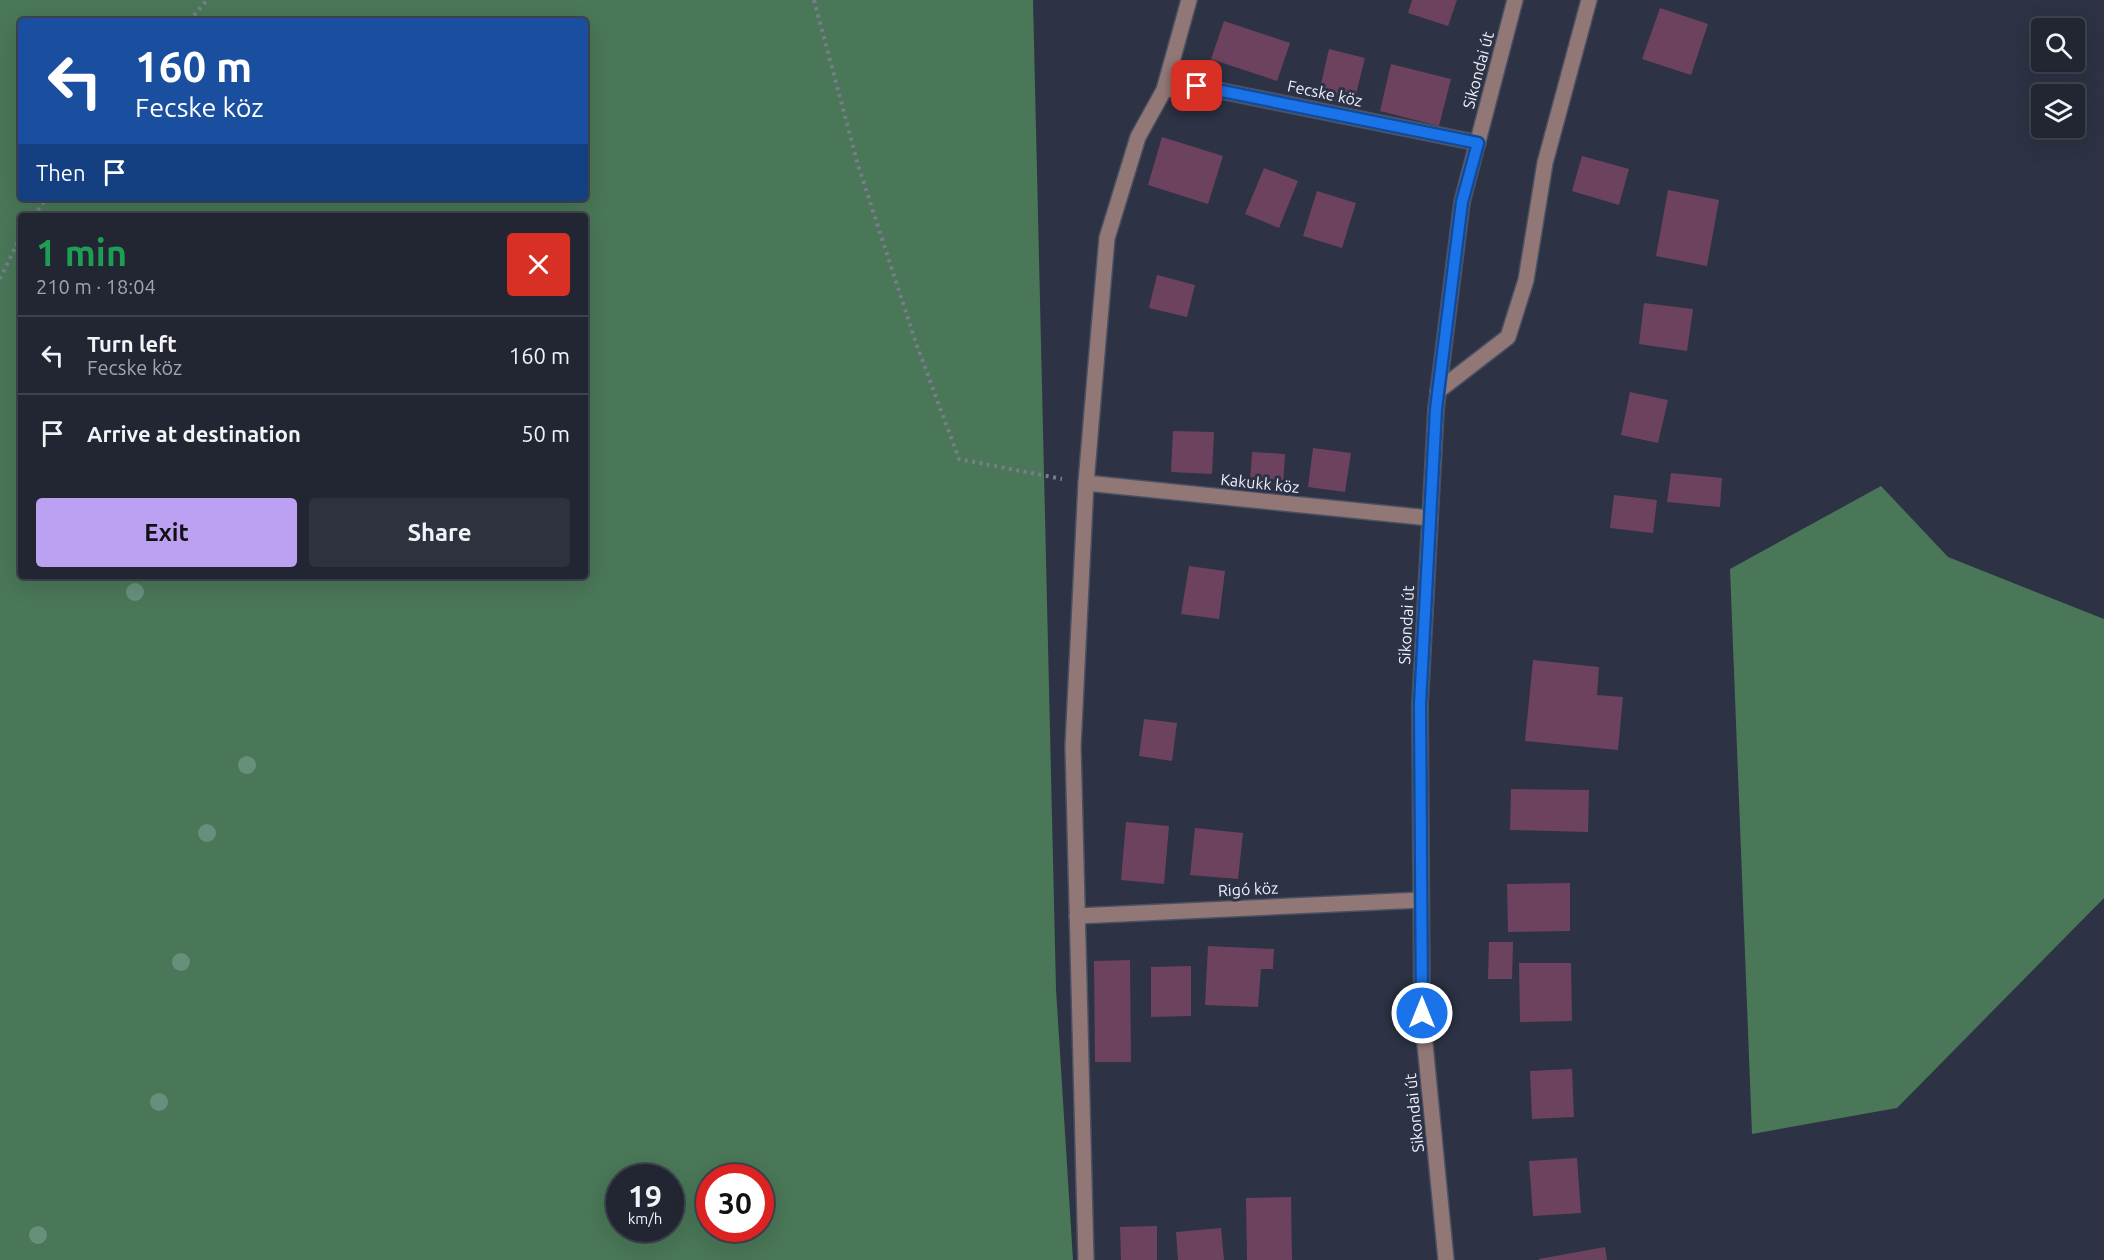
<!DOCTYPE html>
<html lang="en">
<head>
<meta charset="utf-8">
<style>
	:root { --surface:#222633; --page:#2e323f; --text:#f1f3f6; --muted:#a2a5ac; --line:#3f434e; --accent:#bca0f2 }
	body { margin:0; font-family:Ubuntu,sans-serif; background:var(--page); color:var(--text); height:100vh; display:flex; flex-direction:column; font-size:22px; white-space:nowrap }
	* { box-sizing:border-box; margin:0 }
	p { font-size:20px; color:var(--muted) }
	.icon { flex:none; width:33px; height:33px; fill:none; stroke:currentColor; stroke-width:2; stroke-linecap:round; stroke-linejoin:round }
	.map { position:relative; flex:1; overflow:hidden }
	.side { position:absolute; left:18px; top:213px; width:570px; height:366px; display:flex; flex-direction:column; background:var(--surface); border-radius:6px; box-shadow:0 6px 24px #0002,0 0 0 2px var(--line) }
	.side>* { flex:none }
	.guide { position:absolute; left:18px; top:18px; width:570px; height:183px; border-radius:6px; box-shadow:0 6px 24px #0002,0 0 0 2px var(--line); background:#1a4fa0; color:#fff; overflow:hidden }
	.tools { position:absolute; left:2031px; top:18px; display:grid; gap:12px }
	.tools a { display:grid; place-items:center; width:54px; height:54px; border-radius:6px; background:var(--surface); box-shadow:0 6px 24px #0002,0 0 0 2px var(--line); font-size:30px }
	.speed { position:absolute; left:606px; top:1164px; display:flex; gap:12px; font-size:30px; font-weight:700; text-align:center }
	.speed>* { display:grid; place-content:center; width:78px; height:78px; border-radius:50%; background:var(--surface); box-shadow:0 6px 24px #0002,0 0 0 2px var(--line); line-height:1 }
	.speed small { font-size:15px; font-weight:400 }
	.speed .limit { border:9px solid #d22; background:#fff; color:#111 }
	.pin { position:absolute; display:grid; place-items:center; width:51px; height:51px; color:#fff; margin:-26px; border-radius:12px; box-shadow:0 3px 9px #0006 }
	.me { position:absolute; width:66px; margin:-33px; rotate:0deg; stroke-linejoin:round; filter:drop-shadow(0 0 4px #0008) }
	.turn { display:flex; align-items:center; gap:21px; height:126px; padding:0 18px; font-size:27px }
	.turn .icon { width:78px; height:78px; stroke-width:2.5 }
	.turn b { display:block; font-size:42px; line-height:51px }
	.then { display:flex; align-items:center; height:57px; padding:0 18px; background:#0003; gap:12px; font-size:22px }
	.round { display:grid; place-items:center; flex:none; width:63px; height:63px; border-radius:6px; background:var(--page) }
	.headline { display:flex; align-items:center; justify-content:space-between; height:102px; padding:0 18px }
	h1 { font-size:36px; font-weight:700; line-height:45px; color:#1e9e55 }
	.button { display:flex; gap:12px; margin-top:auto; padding:12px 18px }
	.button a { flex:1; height:69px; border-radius:6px; background:var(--accent); color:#111; font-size:24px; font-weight:700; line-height:69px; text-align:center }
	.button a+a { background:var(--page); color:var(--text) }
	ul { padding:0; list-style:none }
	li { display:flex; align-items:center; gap:18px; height:78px; padding:0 18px; border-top:2px solid var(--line) }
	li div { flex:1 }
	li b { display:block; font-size:22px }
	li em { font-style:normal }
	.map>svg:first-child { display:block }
	.forest { fill:#497757; fill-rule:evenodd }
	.building { fill:#6d425f }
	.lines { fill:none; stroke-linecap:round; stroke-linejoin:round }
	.minor-casing { stroke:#4c5162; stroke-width:18 }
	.path { stroke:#787d8c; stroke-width:4; stroke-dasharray:3 4.5; stroke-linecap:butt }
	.minor { stroke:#927777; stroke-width:15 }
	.tree { fill:#66907c }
	.route-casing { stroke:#114b97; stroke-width:15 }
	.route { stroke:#1a73e8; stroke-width:10 }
	.labels { text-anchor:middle; stroke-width:6; stroke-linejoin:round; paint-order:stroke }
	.street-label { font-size:16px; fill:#eef2fd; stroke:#2d3244 }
</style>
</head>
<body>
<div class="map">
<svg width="2104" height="1260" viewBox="0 0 2104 1260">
	<rect width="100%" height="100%" fill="#2d3244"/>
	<!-- forest -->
	<g class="forest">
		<path d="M0 0H1033L1056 989 1073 1260H0ZM21 21H585V198H21ZM21 216H585V576H21ZM620 1178H670V1228H620ZM710 1178H760V1228H710Z"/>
		<path d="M1881 486 1948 557 2104 619V898L1897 1108 1752 1134 1730 569Z"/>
	</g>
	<!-- building -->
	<g class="building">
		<path d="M1412 0H1457L1448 26 1408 13Z"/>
		<path d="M1660 8 1708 24 1691 75 1642 59Z"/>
		<path d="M1224 21 1290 43 1277 81 1211 59Z"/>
		<path d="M1329 49 1365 58 1353 106 1318 97Z"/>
		<path d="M1391 64 1451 79 1439 126 1380 111Z"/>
		<path d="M1162 137 1223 156 1208 204 1148 185Z"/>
		<path d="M1582 156 1629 169 1619 205 1572 191Z"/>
		<path d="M1264 168 1298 181 1279 228 1245 214Z"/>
		<path d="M1668 190 1719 200 1707 266 1656 256Z"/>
		<path d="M1317 191 1356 203 1342 248 1303 236Z"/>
		<path d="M1157 275 1195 285 1187 317 1149 308Z"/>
		<path d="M1644 303 1693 309 1687 351 1639 344Z"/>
		<path d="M1630 392 1668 400 1658 443 1621 435Z"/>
		<path d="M1173 431 1214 432 1212 474 1171 472Z"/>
		<path d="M1313 448 1351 453 1345 492 1308 487Z"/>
		<path d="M1252 452 1285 454 1283 486 1250 483Z"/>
		<path d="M1671 473 1722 478 1720 507 1667 502Z"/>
		<path d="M1614 495 1657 500 1653 533 1610 528Z"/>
		<path d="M1189 566 1225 571 1219 619 1181 614Z"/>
		<path d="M1533 660 1599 667 1597 695 1623 697 1618 750 1525 741Z"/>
		<path d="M1144 719 1177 723 1172 761 1139 756Z"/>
		<path d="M1511 789 1589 790 1588 832 1510 830Z"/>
		<path d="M1126 822 1169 826 1164 884 1121 880Z"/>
		<path d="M1195 828 1243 833 1238 879 1190 875Z"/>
		<path d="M1570 883V931L1508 932 1507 884Z"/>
		<path d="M1489 942H1513L1512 979H1488Z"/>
		<path d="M1208 946 1274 949 1273 969H1261L1258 1007 1205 1005Z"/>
		<path d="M1130 960 1131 1062H1095L1094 961Z"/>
		<path d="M1519 963H1571L1572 1021 1520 1022Z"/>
		<path d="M1191 966V1016L1151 1017V967Z"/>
		<path d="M1572 1069 1574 1117 1532 1119 1530 1071Z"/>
		<path d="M1577 1158 1581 1213 1533 1216 1529 1161Z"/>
		<path d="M1291 1197 1292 1260H1247L1246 1198Z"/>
		<path d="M1157 1226V1260H1121L1120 1227Z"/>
		<path d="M1221 1228 1224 1260H1178L1176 1232Z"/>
		<path d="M1605 1247 1607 1260H1539V1259Z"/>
	</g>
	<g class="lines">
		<defs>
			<g id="minor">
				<path d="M1164 90 1197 86 1478 143"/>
				<path d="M1438 391 1508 337 1526 280 1545 163 1589 0"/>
				<path d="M1086 483 1430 518"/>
				<path d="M1077 916 1421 900"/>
				<path d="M1086 1260 1073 746 1086 483 1098 341 1107 238 1138 137 1164 90 1189 0"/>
				<path d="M1446 1260 1422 1013 1420 704 1436 409 1462 202 1515 0"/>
			</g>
		</defs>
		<!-- minor casing -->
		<use href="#minor" class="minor-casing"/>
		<!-- path -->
		<g class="path">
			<path d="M814 0 858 165 916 343 959 459 1062 479"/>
			<path d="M189 21 207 0"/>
			<path d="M33 216 47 198"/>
			<path d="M0 279 21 235"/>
		</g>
		<!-- minor -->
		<use href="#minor" class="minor"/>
	</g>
	<!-- trees -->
	<g class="tree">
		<circle cx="135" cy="592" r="9"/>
		<circle cx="247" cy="765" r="9"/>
		<circle cx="207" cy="833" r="9"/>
		<circle cx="181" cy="962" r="9"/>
		<circle cx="159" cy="1102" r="9"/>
		<circle cx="38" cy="1235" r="9"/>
	</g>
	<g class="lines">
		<defs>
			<path id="route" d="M1197 86 1478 143 1462 202 1436 409 1420 704 1422 1013"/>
		</defs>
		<!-- route casing -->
		<use href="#route" class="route-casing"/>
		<!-- route -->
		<use href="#route" class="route"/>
	</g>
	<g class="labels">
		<!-- street labels -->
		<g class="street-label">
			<text transform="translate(1478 70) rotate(-75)" y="6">Sikondai út</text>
			<text transform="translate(1325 93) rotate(12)" y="6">Fecske köz</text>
			<text transform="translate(1260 483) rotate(6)" y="6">Kakukk köz</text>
			<text transform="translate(1406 625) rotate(-87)" y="6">Sikondai út</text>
			<text transform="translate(1248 889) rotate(-3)" y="6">Rigó köz</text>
			<text transform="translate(1414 1113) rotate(-96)" y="6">Sikondai út</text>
		</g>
	</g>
</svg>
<div class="tools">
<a><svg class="icon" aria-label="search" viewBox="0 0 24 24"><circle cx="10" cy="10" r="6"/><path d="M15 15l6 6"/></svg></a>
<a><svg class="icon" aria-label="layers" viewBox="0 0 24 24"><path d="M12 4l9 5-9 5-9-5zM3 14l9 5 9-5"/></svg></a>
</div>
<div class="speed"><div>19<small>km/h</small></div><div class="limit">30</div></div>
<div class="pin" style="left:1197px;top:86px;background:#d93025"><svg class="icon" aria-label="arrive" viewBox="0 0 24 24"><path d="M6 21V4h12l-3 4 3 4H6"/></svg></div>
<svg class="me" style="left:1422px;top:1013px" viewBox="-20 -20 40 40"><circle r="17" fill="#1a73e8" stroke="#fff" stroke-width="3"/><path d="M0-11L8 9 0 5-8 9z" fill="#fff"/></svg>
<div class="guide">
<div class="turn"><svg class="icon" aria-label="left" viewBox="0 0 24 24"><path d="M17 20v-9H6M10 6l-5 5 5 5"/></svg><div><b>160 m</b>Fecske köz</div></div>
<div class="then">Then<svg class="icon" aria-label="arrive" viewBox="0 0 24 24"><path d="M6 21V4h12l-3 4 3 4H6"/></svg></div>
</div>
<section class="side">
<div class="headline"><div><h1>1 min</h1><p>210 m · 18:04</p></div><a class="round" style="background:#d93025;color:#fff"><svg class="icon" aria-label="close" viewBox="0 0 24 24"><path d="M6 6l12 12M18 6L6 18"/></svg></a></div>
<ul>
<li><svg class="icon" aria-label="left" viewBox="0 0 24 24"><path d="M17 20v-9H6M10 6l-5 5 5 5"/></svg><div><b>Turn left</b><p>Fecske köz</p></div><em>160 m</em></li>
<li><svg class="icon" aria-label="arrive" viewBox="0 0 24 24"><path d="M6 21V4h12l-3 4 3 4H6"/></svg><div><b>Arrive at destination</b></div><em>50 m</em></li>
</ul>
<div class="button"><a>Exit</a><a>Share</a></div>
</section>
</div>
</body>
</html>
